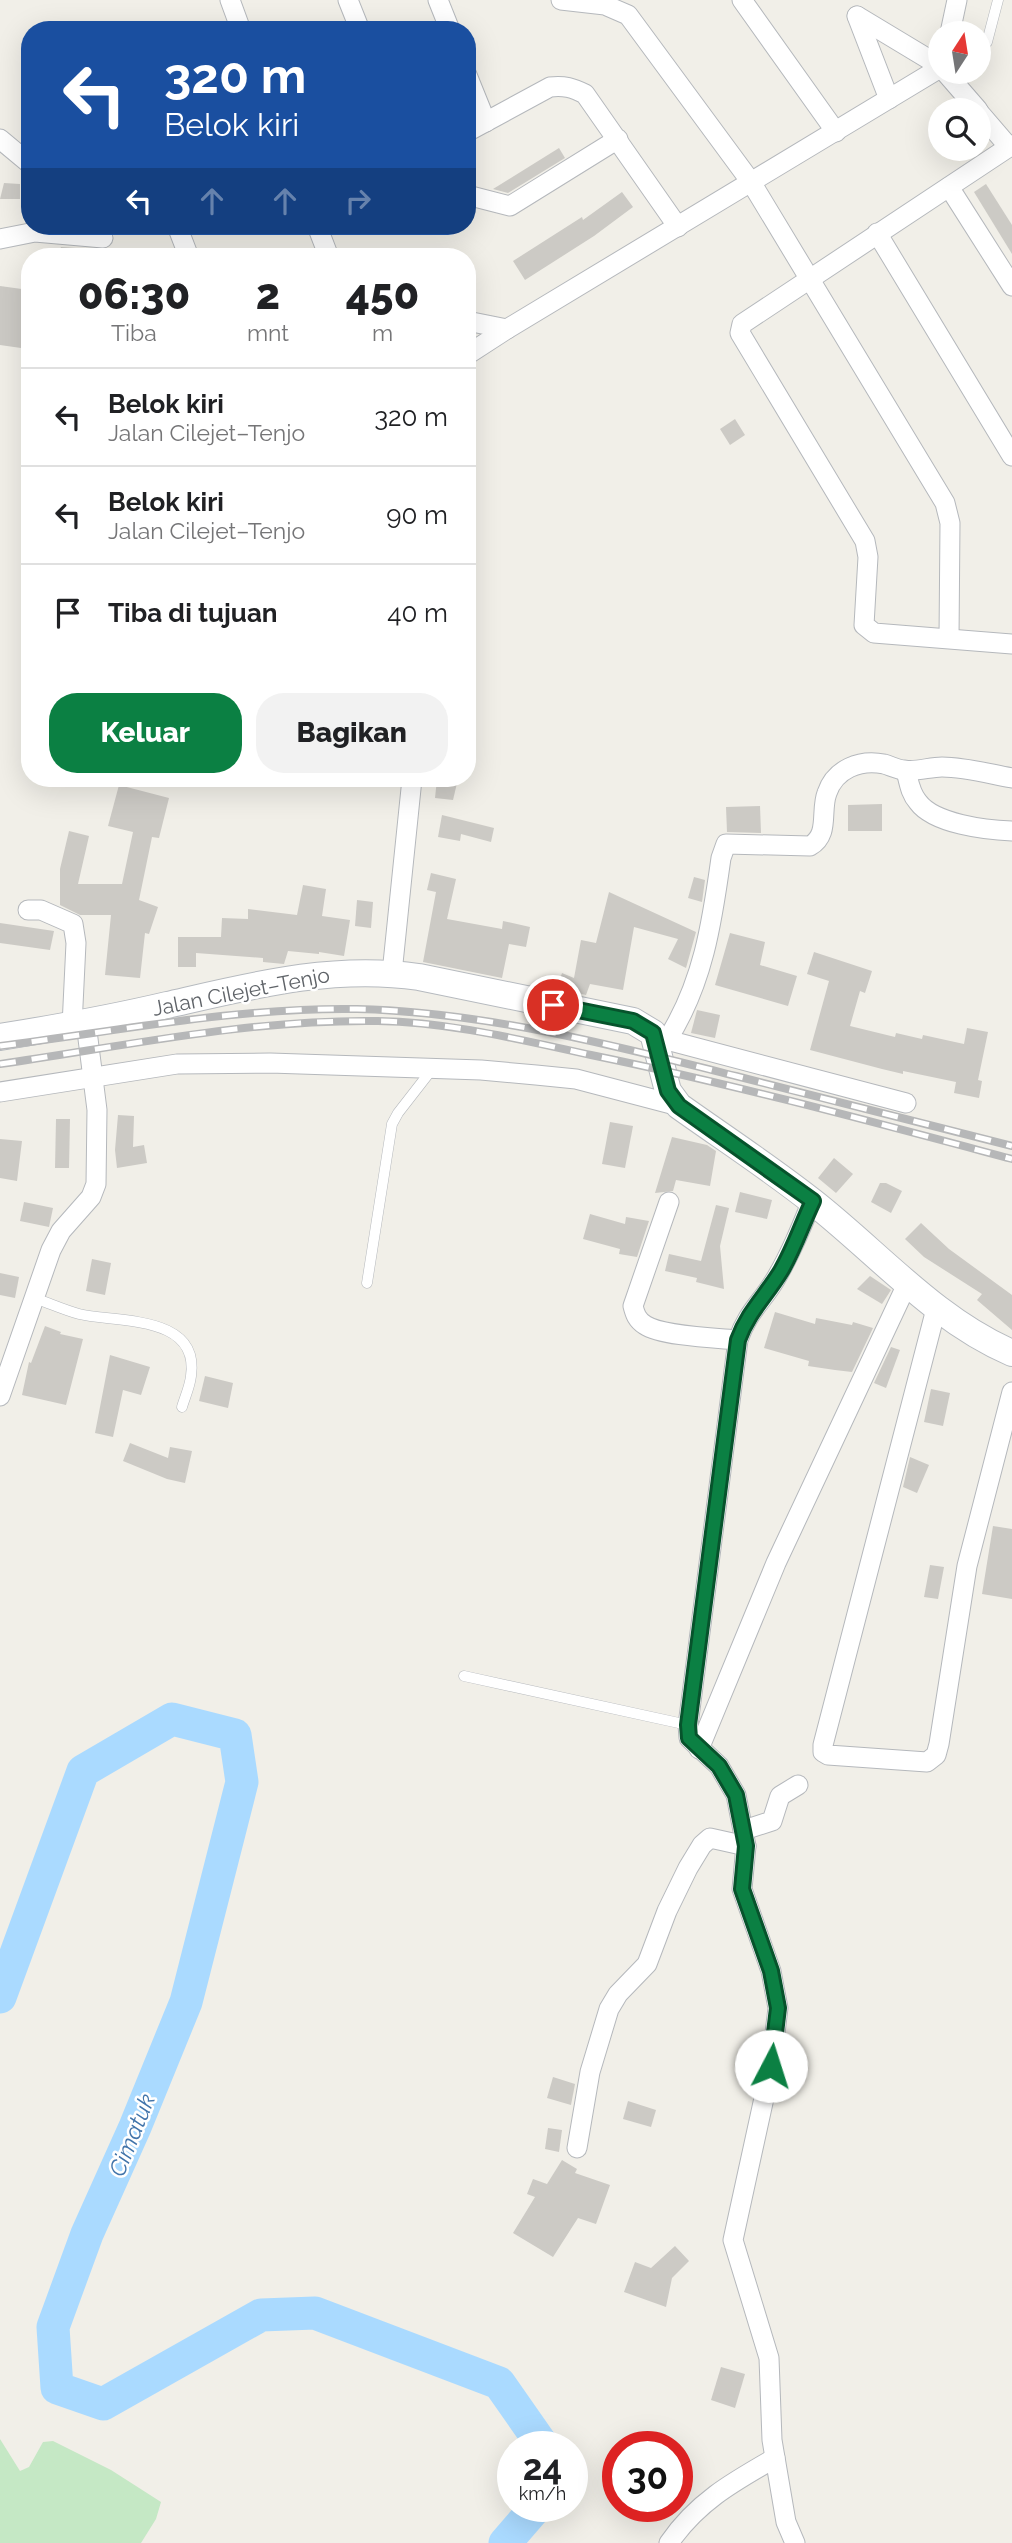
<!DOCTYPE html>
<html lang="id">
<head>
<meta charset="utf-8">
<style>
	:root { --surface:#fff; --page:#f2f2f2; --text:#202124; --muted:#757577; --line:#e0e0e0; --accent:#0b8043 }
	body { margin:0; font-family:Raleway,sans-serif; background:var(--page); color:var(--text); height:100vh; display:flex; flex-direction:column; font-size:26px; white-space:nowrap }
	* { box-sizing:border-box; margin:0 }
	p { font-size:23px; color:var(--muted) }
	.icon { flex:none; width:38px; height:38px; fill:none; stroke:currentColor; stroke-width:2; stroke-linecap:round; stroke-linejoin:round }
	.map { position:relative; flex:1; overflow:hidden }
	.panel { position:absolute; left:21px; top:248px; width:455px; height:539px; display:flex; flex-direction:column; background:var(--surface); border-radius:28px; box-shadow:0 7px 28px #0002 }
	.panel>* { flex:none }
	.banner { position:absolute; left:21px; top:21px; width:455px; height:214px; border-radius:28px; box-shadow:0 7px 28px #0002; background:#1a4fa0; color:#fff; overflow:hidden }
	.needle { width:46px; rotate:12deg }
	.fabs { position:absolute; left:928px; top:21px; display:grid; gap:14px }
	.fabs a { display:grid; place-items:center; width:63px; height:63px; border-radius:50%; background:var(--surface); box-shadow:0 7px 28px #0002; font-size:35px }
	.speed { position:absolute; left:497px; top:2431px; display:flex; gap:14px; font-size:35px; font-weight:700; text-align:center }
	.speed>* { display:grid; place-content:center; width:91px; height:91px; border-radius:50%; background:var(--surface); box-shadow:0 7px 28px #0002; line-height:1 }
	.speed small { font-size:18px; font-weight:400 }
	.speed .limit { border:10px solid #d22; background:#fff; color:#111 }
	.pin { position:absolute; display:grid; place-items:center; width:60px; height:60px; color:#fff; margin:-30px; border:4px solid #fff; border-radius:50%; box-shadow:0 2px 7px #0007 }
	.me { position:absolute; width:77px; margin:-38px; rotate:5deg; stroke-linejoin:round; filter:drop-shadow(0 0 5px #0008) }
	.turn { display:flex; align-items:center; gap:24px; height:147px; padding:0 28px; font-size:32px }
	.turn .icon { width:91px; height:91px; stroke-width:2.5 }
	.turn b { display:block; font-size:49px; line-height:60px }
	.lanes { display:flex; align-items:center; height:66px; padding:0 28px; background:#0003; justify-content:center; gap:35px; direction:ltr }
	.lanes .off { opacity:.35 }
	.eta { display:flex; justify-content:space-evenly; align-items:center; height:119px; text-align:center }
	.eta b { font-size:42px; font-weight:800; line-height:49px }
	.action { display:flex; gap:14px; margin-top:auto; padding:14px 28px }
	.action a { flex:1; height:80px; border-radius:28px; background:var(--accent); color:#fff; font-size:28px; font-weight:800; line-height:80px; text-align:center }
	.action a+a { background:var(--page); color:var(--text) }
	ul { padding:0; list-style:none }
	li { display:flex; align-items:center; gap:21px; height:98px; padding:0 28px; border-top:2px solid var(--line) }
	li div { flex:1 }
	li b { display:block; font-size:26px }
	li em { font-style:normal }
	.map>svg:first-child { display:block }
	.green { fill:#c5e8c5 }
	.lines { fill:none; stroke-linecap:round; stroke-linejoin:round }
	.river { stroke:#aadaff; stroke-width:33 }
	.building { fill:#cccac5 }
	.lane-casing { stroke:#b5b8bc; stroke-width:11 }
	.street-casing { stroke:#b5b8bc; stroke-width:21 }
	.secondary-casing { stroke:#b6babf; stroke-width:28 }
	.lane { stroke:#fff; stroke-width:10 }
	.street { stroke:#fff; stroke-width:19 }
	.secondary { stroke:#fff; stroke-width:26 }
	.rail-casing { stroke:#b6b7b8; stroke-width:8 }
	.rail { stroke:#fff; stroke-width:5; stroke-dasharray:16; stroke-linecap:butt }
	.route-casing { stroke:#07532c; stroke-width:18 }
	.route { stroke:#0b8043; stroke-width:12 }
	.labels { text-anchor:middle; stroke-width:5; stroke-linejoin:round; paint-order:stroke }
	.street-label { font-size:21px; fill:#5f6368; stroke:#fff }
	.water-label { font-size:23px; font-style:italic; fill:#4174aa; stroke:#fff }
</style>
</head>
<body>
<div class="map">
<svg width="1012" height="2543" viewBox="0 0 1012 2543">
	<rect width="100%" height="100%" fill="#f1efe8"/>
	<!-- green -->
	<path class="green" d="M0 2439 20 2471 29 2467 43 2442 53 2441 111 2470 161 2502 156 2519 141 2543H0Z"/>
	<g class="lines">
		<!-- river -->
		<g class="river">
			<path d="M0 1997 83 1771 172 1719 235 1735 242 1782 186 2002 135 2127 87 2234 53 2327 57 2388 103 2404 261 2315 315 2313 499 2383 543 2446"/>
			<path d="M505 2543 537 2506"/>
		</g>
	</g>
	<!-- building -->
	<g class="building">
		<path d="M559 148 565 158 508 193 493 189Z"/>
		<path d="M4 183 20 184V199H0Z"/>
		<path d="M986 184 1012 225V254L974 192Z"/>
		<path d="M622 192 633 207 594 236 525 280 513 261 582 217 583 220Z"/>
		<path d="M61 247 91 249 106 254V257H57Z"/>
		<path d="M0 286 29 290 23 331 30 332 28 349 0 345Z"/>
		<path d="M735 419 745 435 730 445 720 429Z"/>
		<path d="M437 779H458L453 800 435 798Z"/>
		<path d="M119 785 169 798 159 838 152 837 139 900 158 907 149 934 145 933 140 978 105 975 111 915H80L60 905V869L69 831 89 836 78 884H122L133 832 108 826Z"/>
		<path d="M882 804V831H848V805Z"/>
		<path d="M760 806 761 833 727 832 726 807Z"/>
		<path d="M442 815 494 828 491 842 461 834 460 841 438 837Z"/>
		<path d="M431 873 456 879 447 919 502 929 503 921 530 927 526 947 509 944 502 978 423 962 436 892 427 890Z"/>
		<path d="M694 877 705 880 702 902 688 898Z"/>
		<path d="M303 885 326 889 322 916 350 920 344 956 319 952V954L288 951 284 964 263 962V958L196 953V967H178V937H221L222 918 248 919V909L297 915Z"/>
		<path d="M609 892 696 932 686 968 668 959 678 939 634 927 623 990 590 984 586 995 557 988 562 973 574 978 581 940 596 943Z"/>
		<path d="M357 900 373 902 371 928 355 926Z"/>
		<path d="M0 923 54 931 50 950 0 943Z"/>
		<path d="M730 933 765 942 760 965 797 976 788 1006 715 985Z"/>
		<path d="M814 952 872 971 865 993 860 991 850 1026 895 1037 896 1033 922 1039 923 1035 964 1044 967 1028 988 1032 978 1080 982 1081 979 1098 954 1093 956 1082 903 1071V1074L882 1069 810 1050 829 981 807 974Z"/>
		<path d="M697 1010 720 1015 715 1038 691 1033Z"/>
		<path d="M118 1115 134 1116 133 1147 144 1145 147 1163 117 1168 115 1150Z"/>
		<path d="M56 1119H70L69 1168H55Z"/>
		<path d="M610 1122 633 1126 625 1168 602 1164Z"/>
		<path d="M672 1137 707 1145 716 1151 710 1186 676 1180 673 1191 655 1193Z"/>
		<path d="M0 1139 22 1141 17 1181 0 1178Z"/>
		<path d="M834 1158 853 1174 836 1193 818 1178Z"/>
		<path d="M880 1183H886L902 1191 891 1213 871 1202Z"/>
		<path d="M740 1192 772 1200 767 1219 735 1212Z"/>
		<path d="M24 1202 53 1208 49 1227 20 1221Z"/>
		<path d="M716 1205 729 1208 720 1246 724 1289 696 1282 697 1278 665 1271 669 1254 701 1261Z"/>
		<path d="M590 1214 625 1224 626 1217 649 1221 637 1257 619 1254 620 1249 583 1239Z"/>
		<path d="M921 1223 949 1249 1012 1295V1330L977 1300 982 1294 924 1257 905 1239Z"/>
		<path d="M92 1259 111 1263 105 1295 86 1291Z"/>
		<path d="M0 1273 19 1277 15 1298 0 1295Z"/>
		<path d="M870 1276 891 1290 882 1304 857 1289Z"/>
		<path d="M775 1312 815 1324 816 1318 852 1325 853 1322 873 1328 852 1372 835 1370 808 1366 809 1361 764 1348Z"/>
		<path d="M45 1326 61 1332 60 1334 83 1339 66 1405 22 1395 29 1362 31 1363Z"/>
		<path d="M891 1347 900 1350 886 1388 874 1383Z"/>
		<path d="M110 1355 150 1367 141 1395 123 1390 113 1437 95 1433Z"/>
		<path d="M205 1376 233 1383 228 1408 199 1401Z"/>
		<path d="M931 1389 950 1393 943 1426 924 1422Z"/>
		<path d="M130 1443 168 1458 170 1447 192 1451 185 1483 167 1479 123 1461Z"/>
		<path d="M910 1457 929 1465 917 1493 903 1487Z"/>
		<path d="M993 1526 1012 1529V1599L982 1594Z"/>
		<path d="M930 1565 944 1567 938 1599 924 1597Z"/>
		<path d="M553 2077 575 2084 571 2105 547 2098Z"/>
		<path d="M628 2101 656 2110 651 2127 623 2119Z"/>
		<path d="M548 2128 562 2130 559 2152 545 2149Z"/>
		<path d="M562 2160 577 2169 575 2173 610 2185 596 2224 578 2218 553 2257 513 2233 535 2197 527 2194 533 2179 547 2184Z"/>
		<path d="M675 2246 689 2261 672 2278 666 2307 624 2292 635 2262 651 2268Z"/>
		<path d="M721 2367 745 2374 735 2408 711 2400Z"/>
	</g>
	<g class="lines">
		<defs>
			<g id="lane">
				<path d="M978 43 987 42 998 0"/>
				<path d="M367 1283 392 1124 398 1113 433 1068"/>
				<path d="M34 1298C49 1303 64 1310 79 1314 116 1323 200 1314 191 1376 190 1386 185 1397 182 1407"/>
				<path d="M464 1676 688 1725"/>
			</g>
			<g id="street">
				<path d="M230 0 241 30"/>
				<path d="M348 0 360 30"/>
				<path d="M438 0 450 30"/>
				<path d="M561 0 605 5 628 15 751 182 945 503 950 523 949 638"/>
				<path d="M742 0 836 132"/>
				<path d="M857 16 940 66"/>
				<path d="M857 16 889 99"/>
				<path d="M950 33 957 0"/>
				<path d="M945 72 978 110"/>
				<path d="M467 75 486 122"/>
				<path d="M978 111 1009 147"/>
				<path d="M467 132 550 87C564 85 573 88 585 94L678 227"/>
				<path d="M0 139 30 164"/>
				<path d="M1012 145 742 324 740 333 865 541 868 557 864 625 874 633 1012 644"/>
				<path d="M949 187 1012 286"/>
				<path d="M467 195 510 206 618 139"/>
				<path d="M177 226 189 257"/>
				<path d="M317 226 329 257"/>
				<path d="M877 233 1012 456"/>
				<path d="M0 239 35 232 103 238"/>
				<path d="M467 321 507 329"/>
				<path d="M467 355 507 329 940 68"/>
				<path d="M906 771C909 782 910 793 918 802 934 824 986 830 1012 831"/>
				<path d="M28 910H41L73 924 76 943 72 1026"/>
				<path d="M392 973 412 779"/>
				<path d="M657 1035 667 1040 906 1103"/>
				<path d="M667 1040C703 984 712 923 721 858L726 844 810 846C830 835 820 811 827 793 835 769 860 759 884 764 891 766 898 770 905 770 916 772 930 767 942 767 965 767 990 774 1012 778"/>
				<path d="M0 1092 177 1064 270 1063 481 1070 536 1075 576 1079 679 1106"/>
				<path d="M669 1202 633 1306C635 1314 637 1320 645 1325 661 1336 716 1338 738 1340"/>
				<path d="M936 1309 823 1745V1752L828 1755 927 1762 936 1755 939 1744 967 1566 1012 1392"/>
				<path d="M0 1396 51 1250 61 1231 91 1197 96 1184 97 1110 86 1023"/>
				<path d="M699 1749 776 1563 908 1282"/>
				<path d="M744 1830 772 1821 780 1796 798 1785"/>
				<path d="M577 2148 590 2072 609 2009 618 1994 647 1964 667 1911 688 1868 702 1845 710 1838 746 1846"/>
				<path d="M669 2543C697 2502 733 2482 775 2458"/>
				<path d="M795 2543 786 2522 772 2440 769 2358 733 2240 771 2066 778 2008 771 1971 742 1889 746 1846 736 1795 719 1766 689 1738 688 1725 738 1340C747 1313 761 1303 775 1280 790 1255 801 1228 812 1201"/>
			</g>
			<path id="secondary" d="M0 1037C56 1028 112 1018 167 1005 250 986 333 964 419 977L633 1021 653 1033 668 1091 679 1106C724 1138 770 1168 813 1202 878 1253 935 1320 1012 1353"/>
		</defs>
		<!-- lane casing -->
		<use href="#lane" class="lane-casing"/>
		<!-- street casing -->
		<use href="#street" class="street-casing"/>
		<!-- secondary casing -->
		<use href="#secondary" class="secondary-casing"/>
		<!-- lane -->
		<use href="#lane" class="lane"/>
		<!-- street -->
		<use href="#street" class="street"/>
		<!-- secondary -->
		<use href="#secondary" class="secondary"/>
		<defs>
			<g id="rail">
				<path d="M0 1046C118 1031 238 1007 357 1009 485 1012 612 1045 736 1076 828 1100 920 1122 1012 1146"/>
				<path d="M0 1064C125 1046 251 1019 378 1021 450 1022 521 1040 591 1055 733 1084 873 1122 1012 1159"/>
			</g>
		</defs>
		<!-- rail casing -->
		<use href="#rail" class="rail-casing"/>
		<!-- rail -->
		<use href="#rail" class="rail"/>
	</g>
	<g class="lines">
		<defs>
			<path id="route" d="M553 1005 633 1021 653 1033 668 1091 679 1106 813 1201C802 1224 794 1249 781 1271 766 1296 748 1312 738 1340L688 1725 689 1738 719 1766 736 1795 746 1846 742 1889 771 1971 778 2008 771 2066"/>
		</defs>
		<!-- route casing -->
		<use href="#route" class="route-casing"/>
		<!-- route -->
		<use href="#route" class="route"/>
	</g>
	<g class="labels">
		<!-- street labels -->
		<g class="street-label">
			<text transform="translate(241 992) rotate(-11)" y="7">Jalan Cilejet–Tenjo</text>
		</g>
		<!-- water labels -->
		<g class="water-label">
			<text transform="translate(132 2135) rotate(-68)" y="8">Cimatuk</text>
		</g>
	</g>
</svg>
<div class="fabs">
<a><svg class="needle" viewBox="-14 -14 28 28"><path d="M0-13l5 13h-10z" fill="#e53935"/><path d="M0 13l5-13h-10z" fill="#757577"/></svg></a>
<a><svg class="icon" aria-label="search" viewBox="0 0 24 24"><circle cx="10" cy="10" r="6"/><path d="M15 15l6 6"/></svg></a>
</div>
<div class="speed"><div>24<small>km/h</small></div><div class="limit">30</div></div>
<div class="pin" style="left:553px;top:1005px;background:#d93025"><svg class="icon" aria-label="arrive" viewBox="0 0 24 24"><path d="M6 21V4h12l-3 4 3 4H6"/></svg></div>
<svg class="me" style="left:771px;top:2066px" viewBox="-20 -20 40 40"><circle r="19" fill="#fff"/><path d="M0-13L10 11 0 6-10 11z" fill="#0b8043"/></svg>
<div class="banner">
<div class="turn"><svg class="icon" aria-label="left" viewBox="0 0 24 24"><path d="M17 20v-9H6M10 6l-5 5 5 5"/></svg><div><b>320 m</b>Belok kiri</div></div>
<div class="lanes"><svg class="icon" aria-label="left" viewBox="0 0 24 24"><path d="M17 20v-9H6M10 6l-5 5 5 5"/></svg><svg class="icon off" aria-label="ahead" viewBox="0 0 24 24"><path d="M12 20V5M6 11l6-6 6 6"/></svg><svg class="icon off" aria-label="ahead" viewBox="0 0 24 24"><path d="M12 20V5M6 11l6-6 6 6"/></svg><svg class="icon off" aria-label="right" viewBox="0 0 24 24"><path d="M7 20v-9h11M14 6l5 5-5 5"/></svg></div>
</div>
<section class="panel">
<div class="eta">
<div><b>06:30</b><p>Tiba</p></div>
<div><b>2</b><p>mnt</p></div>
<div><b>450</b><p>m</p></div>
</div>
<ul>
<li><svg class="icon" aria-label="left" viewBox="0 0 24 24"><path d="M17 20v-9H6M10 6l-5 5 5 5"/></svg><div><b>Belok kiri</b><p>Jalan Cilejet–Tenjo</p></div><em>320 m</em></li>
<li><svg class="icon" aria-label="left" viewBox="0 0 24 24"><path d="M17 20v-9H6M10 6l-5 5 5 5"/></svg><div><b>Belok kiri</b><p>Jalan Cilejet–Tenjo</p></div><em>90 m</em></li>
<li><svg class="icon" aria-label="arrive" viewBox="0 0 24 24"><path d="M6 21V4h12l-3 4 3 4H6"/></svg><div><b>Tiba di tujuan</b></div><em>40 m</em></li>
</ul>
<div class="action"><a>Keluar</a><a>Bagikan</a></div>
</section>
</div>
</body>
</html>
